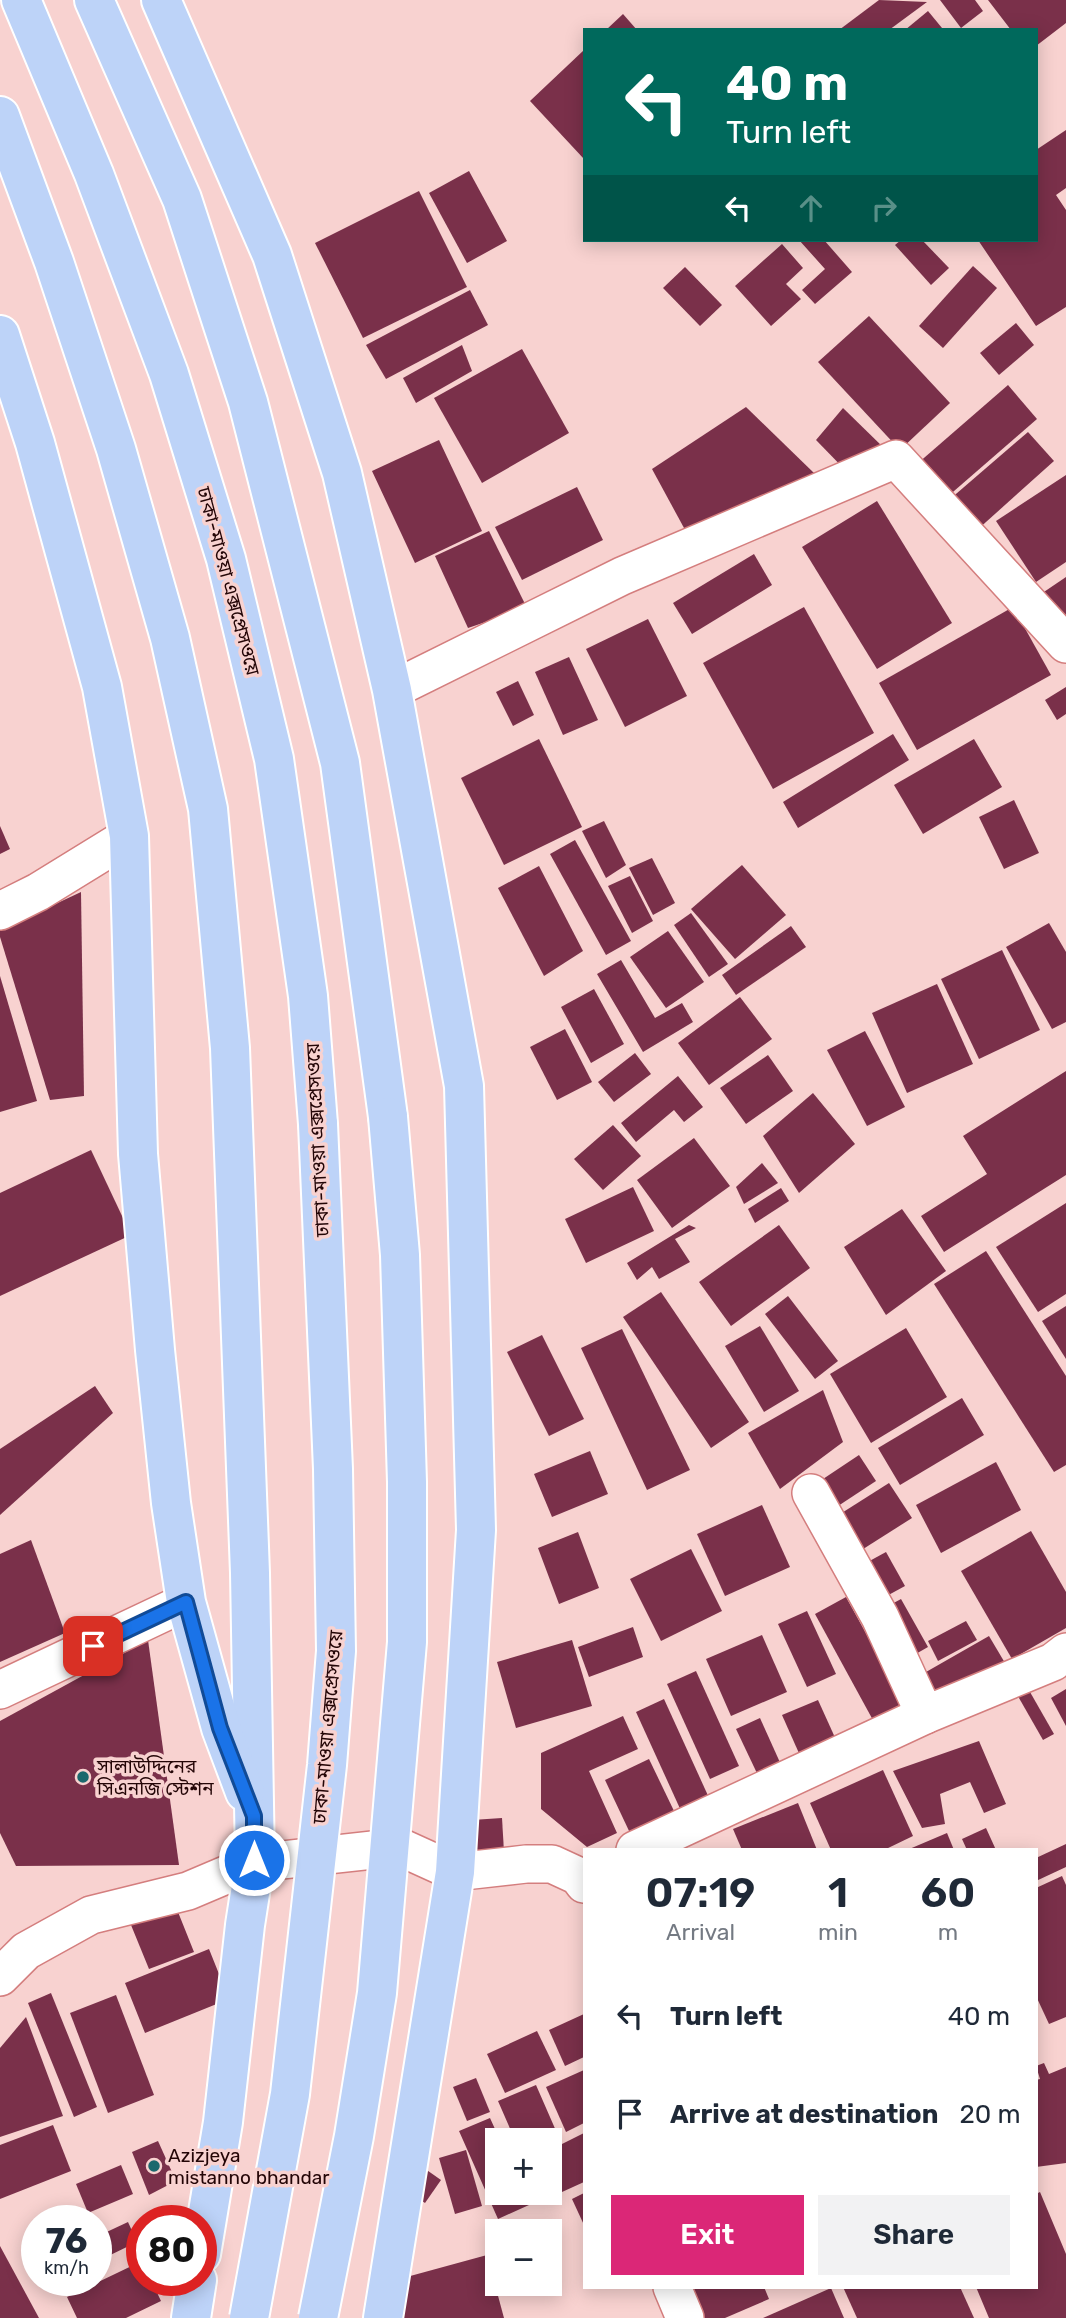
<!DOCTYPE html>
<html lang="en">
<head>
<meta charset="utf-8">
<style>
	:root { --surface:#fff; --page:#f2f2f3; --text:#1f2937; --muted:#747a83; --accent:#db2777 }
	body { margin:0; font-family:Rubik,"Noto Sans Bengali",sans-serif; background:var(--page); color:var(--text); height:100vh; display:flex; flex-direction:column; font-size:26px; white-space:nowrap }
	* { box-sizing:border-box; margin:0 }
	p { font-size:23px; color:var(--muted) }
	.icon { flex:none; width:38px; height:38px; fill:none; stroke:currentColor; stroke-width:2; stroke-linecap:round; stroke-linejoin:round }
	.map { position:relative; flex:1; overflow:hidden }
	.side { position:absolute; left:583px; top:1848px; width:455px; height:441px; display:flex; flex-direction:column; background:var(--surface); border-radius:0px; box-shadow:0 4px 18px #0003 }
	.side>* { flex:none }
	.hud { position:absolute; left:583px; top:28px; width:455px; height:214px; border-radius:0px; box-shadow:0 4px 18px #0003; background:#00695c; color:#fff; overflow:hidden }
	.tools { position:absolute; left:485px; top:2128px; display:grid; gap:14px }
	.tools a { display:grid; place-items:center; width:77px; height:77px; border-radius:0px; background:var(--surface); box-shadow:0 4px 18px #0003; font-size:35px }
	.speed { position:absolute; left:21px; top:2205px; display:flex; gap:14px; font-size:35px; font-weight:700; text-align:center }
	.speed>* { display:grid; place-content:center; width:91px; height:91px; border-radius:50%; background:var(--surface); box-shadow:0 4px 18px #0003; line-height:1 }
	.speed small { font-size:18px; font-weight:400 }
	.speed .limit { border:10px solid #d22; background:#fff; color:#111 }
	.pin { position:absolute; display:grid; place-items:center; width:60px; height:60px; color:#fff; margin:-30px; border-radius:14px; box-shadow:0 4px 10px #0006 }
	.me { position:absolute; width:77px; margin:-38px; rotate:0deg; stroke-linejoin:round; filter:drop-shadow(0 0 5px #0008) }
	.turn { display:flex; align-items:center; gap:24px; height:147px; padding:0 28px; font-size:32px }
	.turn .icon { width:91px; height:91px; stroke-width:2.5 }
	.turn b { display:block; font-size:49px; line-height:60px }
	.lanes { display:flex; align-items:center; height:66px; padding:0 28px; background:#0003; justify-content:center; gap:35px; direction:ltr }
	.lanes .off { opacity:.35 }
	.eta { display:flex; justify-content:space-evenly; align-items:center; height:119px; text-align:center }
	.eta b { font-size:42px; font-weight:600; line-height:49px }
	.button { display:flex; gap:14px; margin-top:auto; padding:14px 28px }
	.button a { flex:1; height:80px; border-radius:0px; background:var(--accent); color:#fff; font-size:28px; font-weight:600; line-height:80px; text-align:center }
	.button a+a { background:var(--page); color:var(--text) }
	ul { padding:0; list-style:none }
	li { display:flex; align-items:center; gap:21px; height:98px; padding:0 28px }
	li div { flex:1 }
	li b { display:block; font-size:26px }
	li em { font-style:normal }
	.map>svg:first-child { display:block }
	.building { fill:#7a304a }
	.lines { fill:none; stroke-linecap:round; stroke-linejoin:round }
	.street-casing { stroke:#d47e7e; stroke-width:40 }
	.highway-casing { stroke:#fff; stroke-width:42 }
	.street { stroke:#fff; stroke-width:37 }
	.highway { stroke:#bdd3f8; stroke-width:38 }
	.highway-bridge-casing { stroke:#fff; stroke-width:42; stroke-linecap:butt }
	.highway-bridge { stroke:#bdd3f8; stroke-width:38 }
	.route-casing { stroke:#114b97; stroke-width:18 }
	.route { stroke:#1a73e8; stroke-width:12 }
	.poi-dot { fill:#1b686d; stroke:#f8d2d0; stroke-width:2.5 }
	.labels { text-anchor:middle; stroke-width:7; stroke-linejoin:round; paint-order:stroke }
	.street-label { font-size:19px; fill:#230506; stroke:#f8d2d0 }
	.poi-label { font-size:19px; fill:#230506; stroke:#f8d2d0; text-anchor:start }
</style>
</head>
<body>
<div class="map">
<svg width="1066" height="2318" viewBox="0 0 1066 2318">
	<rect width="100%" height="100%" fill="#f8d2d0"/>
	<!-- building -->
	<g class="building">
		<path d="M879 0 927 2 889 30H839Z"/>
		<path d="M940 0H975L983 11 961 28Z"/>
		<path d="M988 0H1066V23L1036 46V30H1011Z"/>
		<path d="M928 11 942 28 939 30H905Z"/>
		<path d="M623 14 637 30H606Z"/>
		<path d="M584 50V159L530 101Z"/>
		<path d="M1066 130V188L1056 195 1066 210V307L1036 326 978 240H1036V150Z"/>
		<path d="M469 171 507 241 467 263 429 193Z"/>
		<path d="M419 191 467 287 363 338 315 243Z"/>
		<path d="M799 240H824L852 272 815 304 802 290 825 269Z"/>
		<path d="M901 240H922L949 268 931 285 895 245Z"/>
		<path d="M782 244 803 268 786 284 801 299 771 326 735 286Z"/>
		<path d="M973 266 997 288 943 348 919 326Z"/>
		<path d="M685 267 722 305 700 326 663 288Z"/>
		<path d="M470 290 488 325 386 379 366 345Z"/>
		<path d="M869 316 950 403 900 450 818 362Z"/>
		<path d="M1016 323 1034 345 999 375 980 353Z"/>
		<path d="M462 345 472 371 416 403 403 378Z"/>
		<path d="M522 349 569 433 482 483 434 398Z"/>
		<path d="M1008 385 1037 419 946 498 917 464Z"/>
		<path d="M746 407 815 474 690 539 652 469Z"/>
		<path d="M843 408 885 449 852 477 816 440Z"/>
		<path d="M1028 432 1054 461 976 531 949 500Z"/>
		<path d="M439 440 482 531 415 563 372 471Z"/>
		<path d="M1066 475V562L1036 582 996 521Z"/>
		<path d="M577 487 603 540 522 580 495 527Z"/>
		<path d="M877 501 952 623 877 669 802 547Z"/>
		<path d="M489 531 527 608 468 628 435 556Z"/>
		<path d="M754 554 772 585 692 634 673 603Z"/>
		<path d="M1066 577V627L1035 598Z"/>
		<path d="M804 607 874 733 773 789 703 663Z"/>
		<path d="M1013 607 1051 675 917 750 879 683Z"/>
		<path d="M648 619 687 696 625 727 586 649Z"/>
		<path d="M569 657 598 720 563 735 535 672Z"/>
		<path d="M518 681 534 715 513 726 496 692Z"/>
		<path d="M1066 687V714L1057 720 1045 700Z"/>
		<path d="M893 734 909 760 798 828 783 802Z"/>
		<path d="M539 739 582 827 504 865 461 778Z"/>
		<path d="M974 739 1002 787 923 834 894 785Z"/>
		<path d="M1014 800 1039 853 1004 869 979 817Z"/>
		<path d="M604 821 626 865 606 878 582 831Z"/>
		<path d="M0 826 10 849 0 854Z"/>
		<path d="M575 840 631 941 606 955 550 854Z"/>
		<path d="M652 858 675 903 653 915 629 868Z"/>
		<path d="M742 865 786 915 735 959 691 909Z"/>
		<path d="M539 866 583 951 544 976 498 888Z"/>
		<path d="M630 876 653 921 632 933 608 886Z"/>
		<path d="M81 892 84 1096 50 1100 0 937V930Z"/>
		<path d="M691 913 728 964 709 977 674 925Z"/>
		<path d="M1049 923 1066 952V1022L1052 1029 1006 947Z"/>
		<path d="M791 926 806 947 736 995 722 975Z"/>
		<path d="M668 931 704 982 666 1008 630 957Z"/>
		<path d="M1002 950 1040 1030 979 1059 941 979Z"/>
		<path d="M621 960 655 1018 682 1003 693 1022 643 1052 597 974Z"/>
		<path d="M0 976 37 1101 0 1112Z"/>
		<path d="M937 984 973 1064 907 1093 872 1013Z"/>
		<path d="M594 989 624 1044 591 1063 561 1007Z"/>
		<path d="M740 997 772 1039 709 1085 678 1043Z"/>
		<path d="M565 1029 592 1082 557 1100 530 1047Z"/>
		<path d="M865 1031 905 1107 867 1126 827 1050Z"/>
		<path d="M635 1053 651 1074 614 1102 598 1082Z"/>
		<path d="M768 1055 793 1091 746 1124 720 1088Z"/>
		<path d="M1066 1071V1175L944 1252 921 1216 987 1174 963 1136Z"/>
		<path d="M678 1076 703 1107 684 1122 674 1110 636 1142 621 1123Z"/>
		<path d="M813 1093 855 1144 799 1193 763 1136Z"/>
		<path d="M613 1125 641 1156 603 1190 574 1159Z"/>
		<path d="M694 1138 730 1186 672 1228 637 1180Z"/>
		<path d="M91 1150 131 1235 0 1296V1193Z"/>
		<path d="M762 1163 778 1183 744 1204 736 1187Z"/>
		<path d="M633 1187 654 1231 586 1263 565 1219Z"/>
		<path d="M781 1188 789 1201 755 1223 748 1209Z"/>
		<path d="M1066 1203V1294L1038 1312 996 1247Z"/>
		<path d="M902 1209 946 1271 886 1315 844 1247Z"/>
		<path d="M689 1225 696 1228 675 1239 690 1262 659 1279 652 1267 637 1280 627 1263Z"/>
		<path d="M779 1225 810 1268 731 1326 699 1282Z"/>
		<path d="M986 1251 1066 1376V1465L1054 1472 934 1284Z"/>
		<path d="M661 1292 749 1422 711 1448 623 1317Z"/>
		<path d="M788 1296 838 1361 815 1379 765 1314Z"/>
		<path d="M1066 1306V1359L1042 1321Z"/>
		<path d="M760 1326 799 1391 764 1412 725 1346Z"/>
		<path d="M906 1328 947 1397 871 1443 830 1374Z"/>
		<path d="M622 1329 690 1470 647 1490 581 1348Z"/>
		<path d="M542 1335 584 1419 549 1436 507 1352Z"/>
		<path d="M95 1386 113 1413 0 1515V1449Z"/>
		<path d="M823 1390 843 1442 780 1489 748 1433Z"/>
		<path d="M962 1398 984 1435 900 1485 878 1448Z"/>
		<path d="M590 1451 608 1494 552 1517 534 1474Z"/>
		<path d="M859 1455 876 1481 832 1510 814 1485Z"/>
		<path d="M996 1462 1021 1510 941 1553 916 1505Z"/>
		<path d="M889 1483 912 1518 860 1551 837 1516Z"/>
		<path d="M762 1505 790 1567 725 1596 697 1534Z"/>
		<path d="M1031 1531 1066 1592V1628L1012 1659 961 1571Z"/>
		<path d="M578 1532 599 1588 559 1604 538 1548Z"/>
		<path d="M31 1540 65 1633 0 1662V1554Z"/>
		<path d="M691 1549 722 1611 661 1641 630 1579Z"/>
		<path d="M886 1552 905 1586 883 1598 864 1564Z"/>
		<path d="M846 1597 906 1706 874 1722 815 1614Z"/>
		<path d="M901 1599 928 1647 907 1659 879 1611Z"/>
		<path d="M807 1611 836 1674 807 1687 778 1624Z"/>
		<path d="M966 1621 977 1640 938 1661 928 1641Z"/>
		<path d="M633 1627 643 1657 589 1677 578 1647Z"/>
		<path d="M762 1635 787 1692 731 1716 706 1659Z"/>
		<path d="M989 1636 1005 1663 927 1707 912 1680Z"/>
		<path d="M148 1640 179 1865 16 1866 0 1833V1721Z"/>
		<path d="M572 1640 592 1706 516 1728 497 1662Z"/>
		<path d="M696 1671 739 1766 710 1779 667 1684Z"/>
		<path d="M1026 1685 1054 1734 1043 1740 1015 1691Z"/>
		<path d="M1066 1689V1726L1051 1698Z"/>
		<path d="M664 1699 710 1800 682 1813 636 1712Z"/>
		<path d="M818 1700 842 1753 806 1769 782 1715Z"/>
		<path d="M623 1716 638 1749 589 1771 617 1833 587 1847 541 1809V1753Z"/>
		<path d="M760 1718 787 1778 764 1788 736 1729Z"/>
		<path d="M979 1741 1006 1804 984 1813 970 1782 940 1794 945 1824 922 1828 893 1771Z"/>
		<path d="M649 1759 675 1813 630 1833 605 1780Z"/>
		<path d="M883 1770 913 1836 884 1850H831L810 1803Z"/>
		<path d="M798 1803 817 1850H742L733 1829Z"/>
		<path d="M502 1818 504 1852 459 1855 457 1821Z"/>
		<path d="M986 1828 996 1850H967L962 1839Z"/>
		<path d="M947 1833 954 1850H907Z"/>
		<path d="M1066 1844V1867L1036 1881V1858Z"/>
		<path d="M1062 1876 1066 1885V2017L1049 2024 1036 1996V1888Z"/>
		<path d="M176 1907 194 1952 149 1969 131 1925Z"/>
		<path d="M209 1949 229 1999 145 2033 125 1983Z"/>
		<path d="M51 1993 97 2107 74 2117 28 2003Z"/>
		<path d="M116 1995 154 2095 108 2113 70 2013Z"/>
		<path d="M584 2014V2057L565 2066 549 2030Z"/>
		<path d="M26 2017 63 2116 0 2137V2048Z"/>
		<path d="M537 2031 556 2070 505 2093 487 2054Z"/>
		<path d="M1044 2063 1049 2074 1066 2067V2163L1036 2167V2080L1040 2079 1036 2066Z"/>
		<path d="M584 2070V2123L566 2132 546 2087Z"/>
		<path d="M476 2078 490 2112 467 2121 453 2087Z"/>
		<path d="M536 2085 560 2140 550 2144V2140H515L498 2101Z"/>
		<path d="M490 2118 500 2140H497V2193H524L529 2205 498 2219 459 2131Z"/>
		<path d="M53 2125 71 2171 0 2199V2145Z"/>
		<path d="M584 2133V2182L562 2192 550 2165V2150Z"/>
		<path d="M158 2141 176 2181 149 2195 132 2152Z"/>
		<path d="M466 2150 482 2206 455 2214 439 2158Z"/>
		<path d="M401 2152 441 2180 425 2203 386 2176Z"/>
		<path d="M121 2165 133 2194 88 2213 76 2184Z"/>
		<path d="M1040 2192 1066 2254V2318H989L976 2287H1036V2194Z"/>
		<path d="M584 2193V2225L572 2199Z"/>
		<path d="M128 2222 137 2242 96 2262V2237Z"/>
		<path d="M0 2246 39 2318H0Z"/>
		<path d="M487 2255 504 2318H379L370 2287Z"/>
		<path d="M142 2261V2280H151L161 2301 126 2318H77L67 2297Z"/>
		<path d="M681 2287H764L769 2299 725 2318H694Z"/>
		<path d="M843 2287H960L974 2318H857Z"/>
		<path d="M831 2288 844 2318H763Z"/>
	</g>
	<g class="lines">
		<defs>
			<g id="street">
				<path d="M392 690 622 576 896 459 1066 644"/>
				<path d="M0 911 38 892 129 836"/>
				<path d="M811 1493 880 1617 925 1715 1053 1662 1066 1652"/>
				<path d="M0 1690 186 1602"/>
				<path d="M635 1850 925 1715"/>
				<path d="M0 1977 26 1951 91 1915 188 1891 254 1863 400 1847 455 1872 526 1864H552L578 1876 584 1884"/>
				<path d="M672 2287 685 2318"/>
			</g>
			<g id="highway">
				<path d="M21 0 94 174 169 374 226 559 274 759 308 996 318 1124"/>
				<path d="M94 0 182 199 248 402 340 763 388 1117"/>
				<path d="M161 0 272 255 342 473 392 690 464 1086 476 1530 455 1872 383 2318"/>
				<path d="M0 116 54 262 116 449 170 638 208 809 230 1048 250 1573 255 1861 245 1925 223 2122 201 2254"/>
				<path d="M0 335 35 443 102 687 129 836 138 1154 155 1350 171 1503 186 1602 221 1728 245 1792"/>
				<path d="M191 2318 197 2280"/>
			</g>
		</defs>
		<!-- street casing -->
		<use href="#street" class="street-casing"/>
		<!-- highway casing -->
		<use href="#highway" class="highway-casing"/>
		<!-- street -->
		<use href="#street" class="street"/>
		<!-- highway -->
		<use href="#highway" class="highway"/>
		<defs>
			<g id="highway-bridge">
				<path d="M249 2318 290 2094 327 1765 336 1651 333 1469 318 1124"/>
				<path d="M318 2318 354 2136 377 1993 407 1642V1482L400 1255 388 1117"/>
			</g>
		</defs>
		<!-- highway-bridge casing -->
		<use href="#highway-bridge" class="highway-bridge-casing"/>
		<!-- highway-bridge -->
		<use href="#highway-bridge" class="highway-bridge"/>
	</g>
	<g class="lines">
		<defs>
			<path id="route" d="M93 1646 186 1602 220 1728 254 1816V1860"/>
		</defs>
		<!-- route casing -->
		<use href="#route" class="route-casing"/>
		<!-- route -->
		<use href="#route" class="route"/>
	</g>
	<!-- markers -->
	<g class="poi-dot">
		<circle cx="83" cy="1777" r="7"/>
		<circle cx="154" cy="2166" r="7"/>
	</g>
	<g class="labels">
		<!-- street labels -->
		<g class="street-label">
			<text transform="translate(229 581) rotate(75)" y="7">ঢাকা-মাওয়া এক্সপ্রেসওয়ে</text>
			<text transform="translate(317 1140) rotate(-93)" y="7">ঢাকা-মাওয়া এক্সপ্রেসওয়ে</text>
			<text transform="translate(327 1727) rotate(-85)" y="7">ঢাকা-মাওয়া এক্সপ্রেসওয়ে</text>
		</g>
		<!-- poi labels -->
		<g class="poi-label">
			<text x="97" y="1773">সালাউদ্দিনের<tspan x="97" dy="22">সিএনজি স্টেশন</tspan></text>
			<text x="168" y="2162">Azizjeya<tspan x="168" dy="22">mistanno bhandar</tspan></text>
		</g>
	</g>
</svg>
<div class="tools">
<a>+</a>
<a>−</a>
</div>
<div class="speed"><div>76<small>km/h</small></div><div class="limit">80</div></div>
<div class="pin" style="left:93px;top:1646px;background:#d93025"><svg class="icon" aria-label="arrive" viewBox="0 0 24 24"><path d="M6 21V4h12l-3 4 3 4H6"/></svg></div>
<svg class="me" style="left:254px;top:1860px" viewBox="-20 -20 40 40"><circle r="17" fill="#1a73e8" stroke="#fff" stroke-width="3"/><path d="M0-11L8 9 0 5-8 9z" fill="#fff"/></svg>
<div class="hud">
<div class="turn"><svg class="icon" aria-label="left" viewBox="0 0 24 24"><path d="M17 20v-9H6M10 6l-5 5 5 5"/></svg><div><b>40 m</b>Turn left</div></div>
<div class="lanes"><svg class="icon" aria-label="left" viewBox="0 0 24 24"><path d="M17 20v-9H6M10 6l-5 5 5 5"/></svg><svg class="icon off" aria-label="ahead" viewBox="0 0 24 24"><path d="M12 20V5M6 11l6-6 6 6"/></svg><svg class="icon off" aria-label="right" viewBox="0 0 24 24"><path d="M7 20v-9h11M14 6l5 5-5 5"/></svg></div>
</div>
<section class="side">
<div class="eta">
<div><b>07:19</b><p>Arrival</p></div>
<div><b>1</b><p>min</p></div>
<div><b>60</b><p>m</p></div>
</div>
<ul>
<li><svg class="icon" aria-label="left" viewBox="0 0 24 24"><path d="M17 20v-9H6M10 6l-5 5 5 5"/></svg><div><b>Turn left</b></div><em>40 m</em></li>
<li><svg class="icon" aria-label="arrive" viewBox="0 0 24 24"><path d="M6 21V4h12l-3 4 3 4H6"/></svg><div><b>Arrive at destination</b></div><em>20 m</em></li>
</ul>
<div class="button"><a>Exit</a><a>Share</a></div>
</section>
</div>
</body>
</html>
